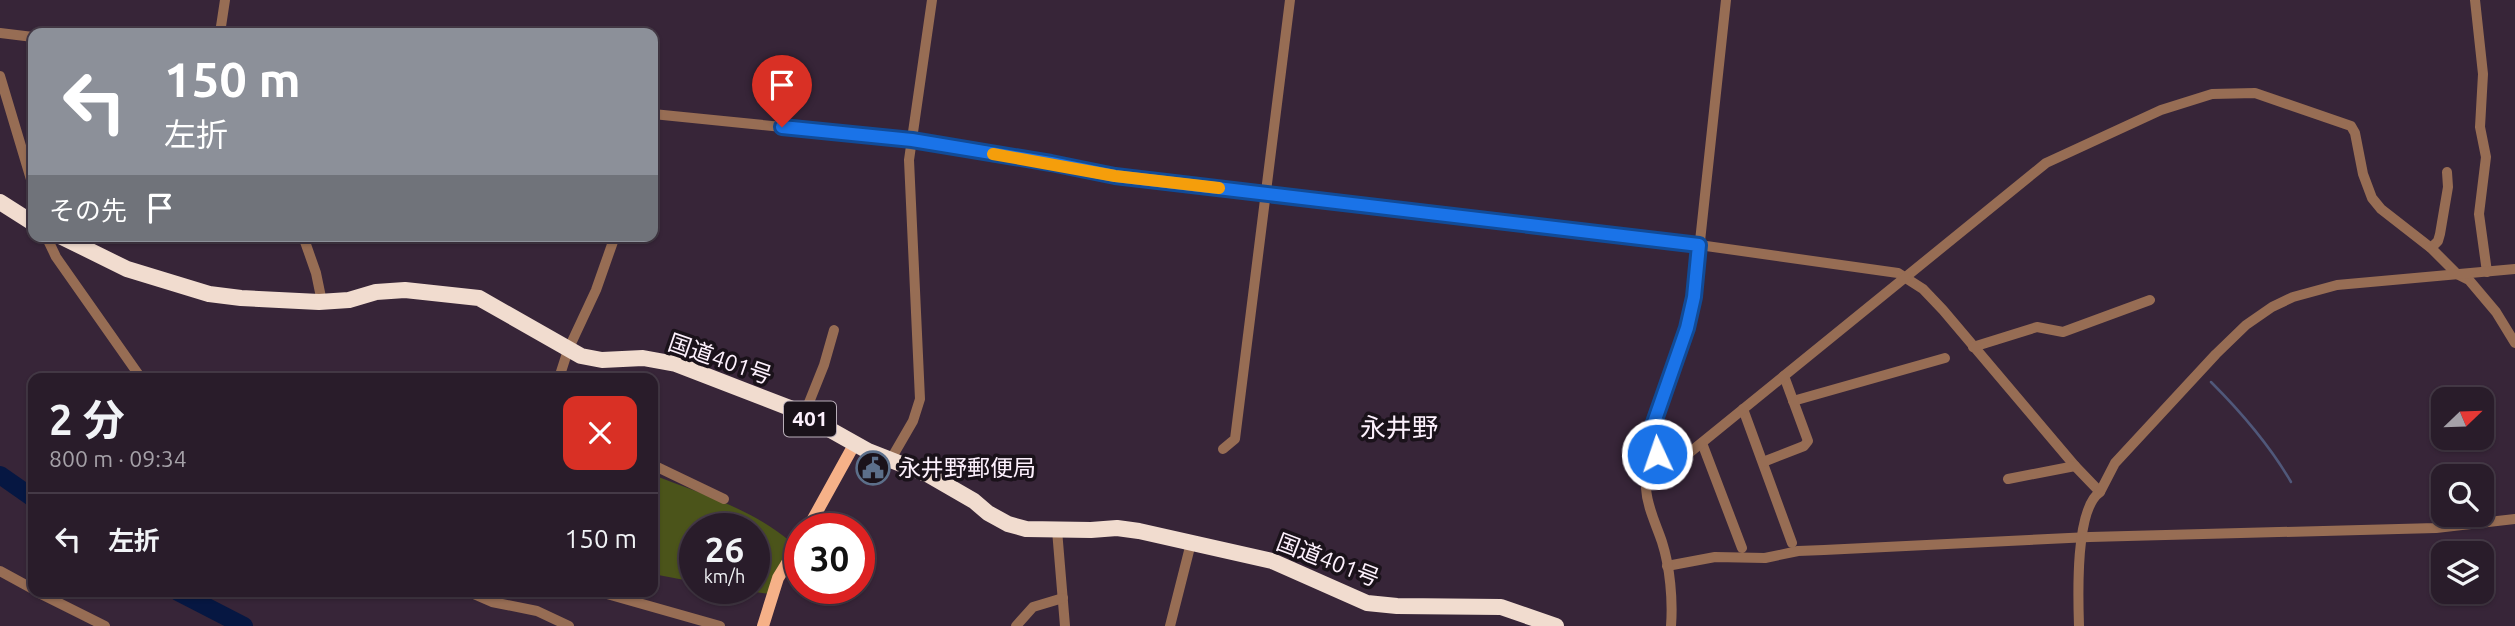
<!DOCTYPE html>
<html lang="ja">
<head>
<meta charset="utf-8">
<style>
	:root { --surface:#291c2a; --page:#312532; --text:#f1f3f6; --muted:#a5a1a8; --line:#453a47 }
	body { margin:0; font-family:Ubuntu,"Noto Sans JP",sans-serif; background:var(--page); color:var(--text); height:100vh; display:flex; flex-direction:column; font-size:26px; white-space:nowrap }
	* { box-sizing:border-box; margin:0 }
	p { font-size:23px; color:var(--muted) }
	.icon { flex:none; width:38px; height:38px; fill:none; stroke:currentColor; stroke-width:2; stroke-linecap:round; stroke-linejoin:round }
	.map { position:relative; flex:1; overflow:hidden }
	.panel { position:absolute; left:28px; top:373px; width:630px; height:224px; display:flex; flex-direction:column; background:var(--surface); border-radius:14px; box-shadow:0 2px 5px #0004,0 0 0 2px var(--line) }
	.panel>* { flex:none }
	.guide { position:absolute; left:28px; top:28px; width:630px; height:214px; border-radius:14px; box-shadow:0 2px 5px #0004,0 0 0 2px var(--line); background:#8c9099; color:#fff; overflow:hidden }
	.needle { width:46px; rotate:67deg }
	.buttons { position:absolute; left:2431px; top:387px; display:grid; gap:14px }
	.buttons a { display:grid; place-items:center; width:63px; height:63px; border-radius:14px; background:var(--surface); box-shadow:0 2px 5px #0004,0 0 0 2px var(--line); font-size:35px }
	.speed { position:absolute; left:679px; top:513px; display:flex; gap:14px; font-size:35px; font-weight:700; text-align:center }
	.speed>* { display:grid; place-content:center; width:91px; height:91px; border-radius:50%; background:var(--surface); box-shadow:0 2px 5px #0004,0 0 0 2px var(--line); line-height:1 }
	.speed small { font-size:18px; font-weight:400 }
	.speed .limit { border:10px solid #d22; background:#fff; color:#111 }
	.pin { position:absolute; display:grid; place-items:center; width:60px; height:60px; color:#fff; margin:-72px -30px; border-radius:50% 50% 50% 0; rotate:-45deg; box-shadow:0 0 7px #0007 }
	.pin .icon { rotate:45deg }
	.me { position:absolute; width:77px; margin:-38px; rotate:357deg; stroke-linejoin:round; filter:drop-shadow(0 0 5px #0008) }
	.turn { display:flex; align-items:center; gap:24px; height:147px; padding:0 21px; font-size:32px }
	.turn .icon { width:91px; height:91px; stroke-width:2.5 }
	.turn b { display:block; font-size:49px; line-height:60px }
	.then { display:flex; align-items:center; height:66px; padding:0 21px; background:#0003; gap:14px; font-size:26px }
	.round { display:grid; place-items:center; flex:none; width:74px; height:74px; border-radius:14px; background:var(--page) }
	.summary { display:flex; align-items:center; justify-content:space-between; height:119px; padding:0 21px }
	h1 { font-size:42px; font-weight:700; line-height:52px }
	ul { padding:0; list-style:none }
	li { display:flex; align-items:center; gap:21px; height:91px; padding:0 21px; border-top:2px solid var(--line) }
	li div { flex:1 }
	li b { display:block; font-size:26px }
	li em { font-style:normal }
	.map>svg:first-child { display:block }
	.green { fill:#4b541a }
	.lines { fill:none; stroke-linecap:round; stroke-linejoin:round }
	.stream { stroke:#50587a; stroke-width:2.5 }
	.river { stroke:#061742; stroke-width:18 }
	.minor { stroke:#976d54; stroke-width:10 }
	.major { stroke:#f6b188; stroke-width:12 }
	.highway { stroke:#f1dccf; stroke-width:16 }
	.route-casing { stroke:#114b97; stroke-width:18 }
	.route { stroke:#1a73e8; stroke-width:12 }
	.slow { stroke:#f59e0b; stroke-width:12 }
	.labels { text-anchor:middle; stroke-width:7; stroke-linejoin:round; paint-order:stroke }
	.shield { fill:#1a121a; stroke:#b9aeb9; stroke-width:2 }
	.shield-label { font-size:21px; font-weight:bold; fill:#fdf1fd }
	.street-label { font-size:23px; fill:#fdf1fd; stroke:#1a121a }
	.poi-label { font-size:23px; fill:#fdf1fd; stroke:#1a121a; text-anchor:start }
	.quarter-label { font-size:26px; fill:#fdf1fd; stroke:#1a121a }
</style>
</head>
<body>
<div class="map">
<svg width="2515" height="626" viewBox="0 0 2515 626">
	<rect width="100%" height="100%" fill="#372538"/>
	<!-- green -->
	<path class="green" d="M653 475C700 493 752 509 791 542L770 594 727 588H754V528H695V582L653 574Z"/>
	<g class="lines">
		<!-- stream -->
		<path class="stream" d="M2211 382C2242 413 2269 444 2291 482"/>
		<!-- river -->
		<g class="river">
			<path d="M0 475 33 498"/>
			<path d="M178 592 244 626"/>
		</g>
		<!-- minor -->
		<g class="minor">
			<path d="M2475 0 2483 74 2480 127 2486 157 2479 214 2487 272"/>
			<path d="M0 33 33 37"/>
			<path d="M220 33 225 0"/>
			<path d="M0 76 33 186"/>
			<path d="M653 114 912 140 1115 176 1699 245 1898 273 1923 289 1943 310 2075 466 2100 492"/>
			<path d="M46 236 56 257 141 378"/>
			<path d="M303 236 316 273 322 302"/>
			<path d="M2431 248 2438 241 2440 234 2448 187 2447 172"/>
			<path d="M1973 347 2037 327 2063 332 2150 300"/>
			<path d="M559 378 568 350 596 290 615 236"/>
			<path d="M1793 401 1945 358"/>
			<path d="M1743 409 1792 543"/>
			<path d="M804 415 824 365 834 330"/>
			<path d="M1702 443 1742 548"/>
			<path d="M1223 449 1235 439 1290 0"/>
			<path d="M891 459 913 421 920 399 909 160 932 0"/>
			<path d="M1763 462 1804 446 1808 441 1784 376"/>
			<path d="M653 465 724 499"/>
			<path d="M1663 475 1650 434 1687 328 1694 297 1726 0"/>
			<path d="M2008 479 2075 466"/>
			<path d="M1057 530 1065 626"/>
			<path d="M1667 566 1715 557 1765 558 1798 551 1824 550 2090 537 2436 528 2515 519"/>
			<path d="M0 571 33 589"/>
			<path d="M37 592 105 626"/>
			<path d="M469 592 492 602 537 611 569 626"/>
			<path d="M600 592 720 626"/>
			<path d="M1016 626 1033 607 1063 598"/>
			<path d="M1170 626 1191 543"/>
			<path d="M1671 626C1673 600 1670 567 1662 542 1656 524 1647 507 1646 488L2046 163 2161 110 2212 94 2255 93 2351 126 2355 133 2363 174 2372 198 2381 209 2431 248 2457 274 2469 280 2496 312 2515 343"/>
			<path d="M2079 626C2078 597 2075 509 2100 492L2115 463 2216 354 2246 325 2272 307 2293 297 2337 285 2515 269"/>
		</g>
		<!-- major -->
		<g class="major">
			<path d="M808 528 855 443"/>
			<path d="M763 626 778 578 800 542"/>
		</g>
		<!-- highway -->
		<g class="highway">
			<path d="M0 202 33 223"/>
			<path d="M60 236 127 269 209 294 241 298 319 302 349 300 376 292 405 290 479 298 581 356 602 360 643 358 676 364 795 410 868 451 929 475 974 501 988 513 1008 524 1026 529 1091 530 1117 528 1139 531 1272 561 1367 603 1397 606 1501 607 1556 626"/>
		</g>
	</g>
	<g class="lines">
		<defs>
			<path id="route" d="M782 127 912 140 1051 163 1115 176 1699 245 1694 297 1687 328 1650 434 1657 454"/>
		</defs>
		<!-- route casing -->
		<use href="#route" class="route-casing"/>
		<!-- route -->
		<use href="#route" class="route"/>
		<!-- slow -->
		<path class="slow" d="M993 154 1115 176 1219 188"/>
	</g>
	<!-- icons -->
	<defs>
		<symbol id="civic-ring" viewBox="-11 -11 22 22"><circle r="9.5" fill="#1a121a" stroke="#5c6f8a" stroke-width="1.5"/><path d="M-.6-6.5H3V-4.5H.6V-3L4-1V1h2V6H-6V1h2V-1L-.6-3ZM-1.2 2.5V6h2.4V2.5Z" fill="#5c6f8a"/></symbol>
	</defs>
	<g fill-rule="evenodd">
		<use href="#civic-ring" x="854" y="449" width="38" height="38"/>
	</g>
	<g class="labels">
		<!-- shield labels -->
		<rect class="shield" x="784" y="401.5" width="52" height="35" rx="5"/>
		<g class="shield-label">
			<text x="810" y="426">401</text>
		</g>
		<!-- street labels -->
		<g class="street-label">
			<text transform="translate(720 359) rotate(19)" y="8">国道401号</text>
			<text transform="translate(1328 560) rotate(21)" y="8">国道401号</text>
		</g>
		<!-- poi labels -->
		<g class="poi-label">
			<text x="898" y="476">永井野郵便局</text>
		</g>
		<!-- quarter labels -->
		<g class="quarter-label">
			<text x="1399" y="437">永井野</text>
		</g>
	</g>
</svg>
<div class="buttons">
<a><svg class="needle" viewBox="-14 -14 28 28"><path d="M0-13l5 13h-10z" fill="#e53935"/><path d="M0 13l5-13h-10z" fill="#a5a1a8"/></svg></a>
<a><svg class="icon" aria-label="search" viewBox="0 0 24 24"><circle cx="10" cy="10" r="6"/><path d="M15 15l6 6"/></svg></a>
<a><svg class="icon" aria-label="layers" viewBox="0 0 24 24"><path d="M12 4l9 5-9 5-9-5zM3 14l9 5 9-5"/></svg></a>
</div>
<div class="speed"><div>26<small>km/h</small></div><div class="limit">30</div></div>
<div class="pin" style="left:782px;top:127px;background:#d93025"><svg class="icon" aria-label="arrive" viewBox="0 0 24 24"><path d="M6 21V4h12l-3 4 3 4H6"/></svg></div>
<svg class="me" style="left:1657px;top:454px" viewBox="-20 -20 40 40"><circle r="17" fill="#1a73e8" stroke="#fff" stroke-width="3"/><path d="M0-11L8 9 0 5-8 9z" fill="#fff"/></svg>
<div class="guide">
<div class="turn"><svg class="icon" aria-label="left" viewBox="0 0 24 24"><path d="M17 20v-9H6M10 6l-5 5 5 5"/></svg><div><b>150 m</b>左折</div></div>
<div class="then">その先<svg class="icon" aria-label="arrive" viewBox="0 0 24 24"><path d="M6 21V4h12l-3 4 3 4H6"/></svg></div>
</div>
<section class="panel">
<div class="summary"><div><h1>2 分</h1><p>800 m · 09:34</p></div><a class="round" style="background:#d93025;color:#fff"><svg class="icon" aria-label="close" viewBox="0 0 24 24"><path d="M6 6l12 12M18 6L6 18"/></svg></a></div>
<ul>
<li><svg class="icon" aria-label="left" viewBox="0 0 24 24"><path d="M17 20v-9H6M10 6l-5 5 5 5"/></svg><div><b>左折</b></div><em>150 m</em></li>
</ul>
</section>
</div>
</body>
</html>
